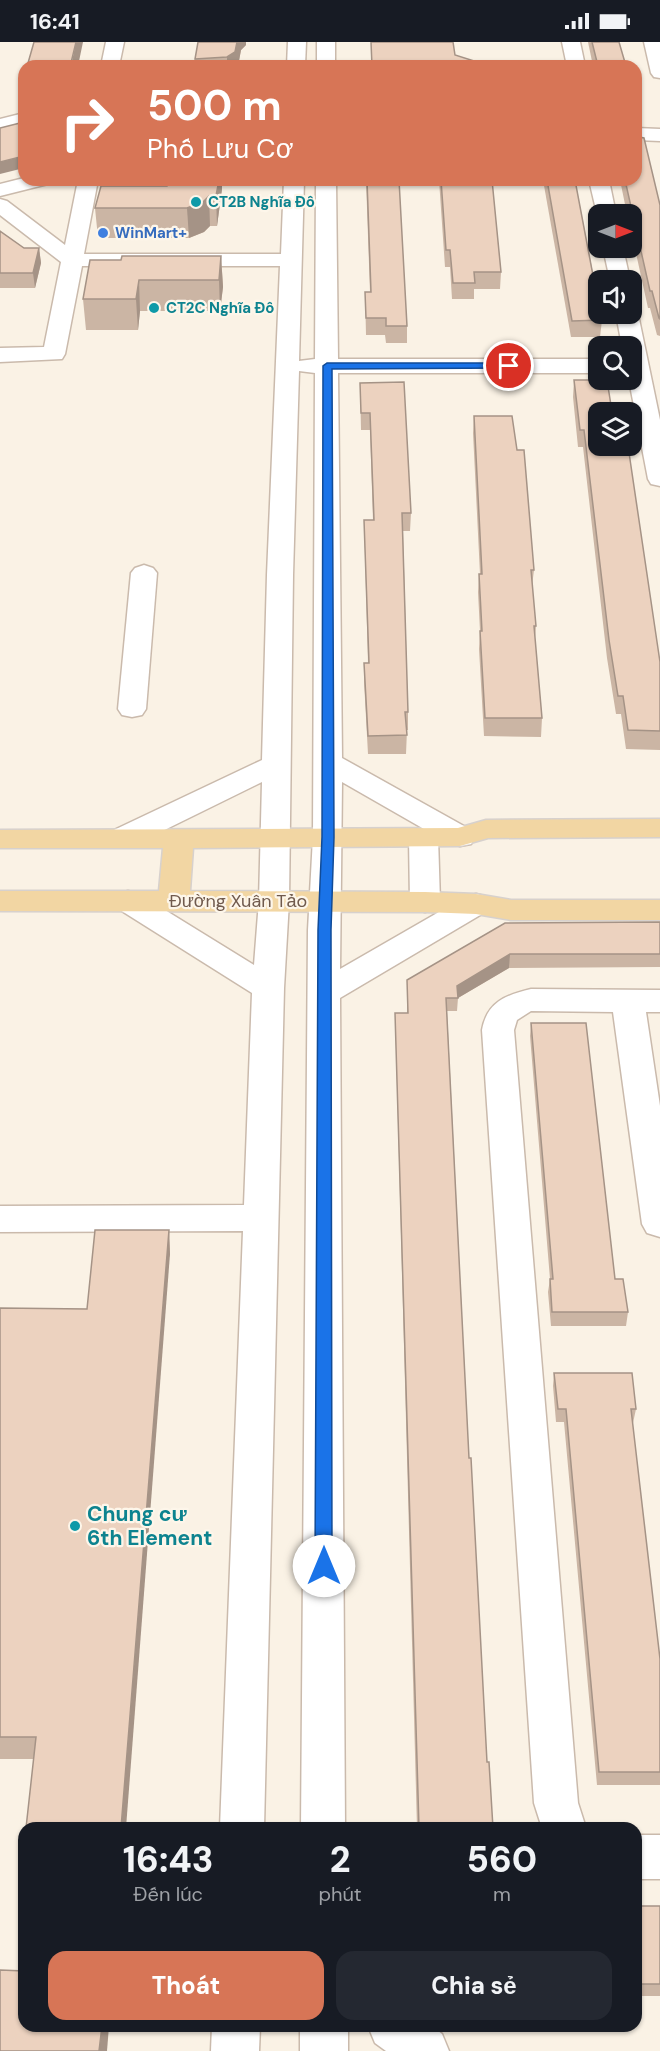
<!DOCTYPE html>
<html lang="vi">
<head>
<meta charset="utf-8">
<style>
	:root { --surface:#171b24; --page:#242831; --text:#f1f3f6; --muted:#9ea1a6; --accent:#d77556 }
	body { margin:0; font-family:"DM Sans",sans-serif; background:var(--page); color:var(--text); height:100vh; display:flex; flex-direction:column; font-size:22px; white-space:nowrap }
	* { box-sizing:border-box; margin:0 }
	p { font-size:20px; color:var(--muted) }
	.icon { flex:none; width:33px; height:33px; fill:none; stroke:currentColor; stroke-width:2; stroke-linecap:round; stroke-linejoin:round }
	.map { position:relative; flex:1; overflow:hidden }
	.drawer { position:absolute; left:18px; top:1780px; width:624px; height:210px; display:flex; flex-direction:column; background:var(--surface); border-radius:18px; box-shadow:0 2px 4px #0004 }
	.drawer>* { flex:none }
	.top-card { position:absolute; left:18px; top:18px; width:624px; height:126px; border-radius:18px; box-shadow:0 2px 4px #0004; background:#d77556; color:#fff; overflow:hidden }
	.needle { width:39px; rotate:90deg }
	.buttons { position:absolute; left:588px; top:162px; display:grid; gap:12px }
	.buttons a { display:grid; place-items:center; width:54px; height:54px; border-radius:12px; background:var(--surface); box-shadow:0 2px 4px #0004; font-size:30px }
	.pin { position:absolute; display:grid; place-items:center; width:51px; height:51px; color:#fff; margin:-26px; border:3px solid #fff; border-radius:50%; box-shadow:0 2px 6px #0007 }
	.me { position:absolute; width:66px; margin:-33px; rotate:0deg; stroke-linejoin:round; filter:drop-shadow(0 0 4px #0008) }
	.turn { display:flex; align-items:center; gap:21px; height:126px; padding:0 30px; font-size:27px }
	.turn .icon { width:78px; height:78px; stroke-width:2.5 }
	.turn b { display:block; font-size:42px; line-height:51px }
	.eta { display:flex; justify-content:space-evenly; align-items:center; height:102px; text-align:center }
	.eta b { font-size:36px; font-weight:800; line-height:42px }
	.cta { display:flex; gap:12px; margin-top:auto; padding:12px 30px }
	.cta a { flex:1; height:69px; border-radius:18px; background:var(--accent); color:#fff; font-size:24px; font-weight:800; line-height:69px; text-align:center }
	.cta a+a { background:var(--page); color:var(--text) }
	.status { display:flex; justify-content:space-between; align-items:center; height:42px; padding:0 30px; background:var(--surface); direction:ltr }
	.status svg { height:16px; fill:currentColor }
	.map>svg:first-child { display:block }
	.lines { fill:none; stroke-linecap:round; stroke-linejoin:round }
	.minor-casing { stroke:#cabaac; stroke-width:3 }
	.major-casing { stroke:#d7d1cd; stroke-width:3 }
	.minor { fill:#fff; fill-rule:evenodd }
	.major { fill:#f2d6a3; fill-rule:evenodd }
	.wall { fill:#cbb5a4 }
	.shaded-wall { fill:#a59386 }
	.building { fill:#ecd2bf; stroke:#a59386; stroke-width:1.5 }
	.route { fill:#1a73e8; stroke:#114b97; stroke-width:1.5 }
	.culture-dot { fill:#0f9aa8; stroke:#fdf6ea; stroke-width:2 }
	.shop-dot { fill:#3f7fe0; stroke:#fdf6ea; stroke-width:2 }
	.labels { text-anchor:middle; stroke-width:4.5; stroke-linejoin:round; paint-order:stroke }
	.far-culture-label { font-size:15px; font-weight:bold; fill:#0d838f; stroke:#fdf6ea; text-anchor:start }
	.far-shop-label { font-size:15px; font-weight:bold; fill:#366cbe; stroke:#fdf6ea; text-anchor:start }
	.street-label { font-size:18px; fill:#705a4d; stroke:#fdf6ea }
	.near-culture-label { font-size:21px; font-weight:bold; fill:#0d838f; stroke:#fdf6ea; text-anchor:start }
</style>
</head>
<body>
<div class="status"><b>16:41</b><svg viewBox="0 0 49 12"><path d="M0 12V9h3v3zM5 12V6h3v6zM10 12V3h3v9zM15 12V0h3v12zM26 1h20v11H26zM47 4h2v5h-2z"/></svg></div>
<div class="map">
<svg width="660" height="2009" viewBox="0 0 660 2009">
	<rect width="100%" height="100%" fill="#faf2e5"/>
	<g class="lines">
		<defs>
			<g id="minor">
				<path d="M106 0H124L119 24H101Z"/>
				<path d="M288 0H306L305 24H287Z"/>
				<rect x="317" y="0" width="18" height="24"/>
				<path d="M562 0H580L585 24H567Z"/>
				<path d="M644 0H660V36L654 35 651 31Z"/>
				<path d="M24 71V83L0 89V77Z"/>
				<path d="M636 86 660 87V99L636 98Z"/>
				<path d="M24 136V138H51L48 142 0 154V142Z"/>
				<path d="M78 138H98L84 212H281L284 138H304L299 319 315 317 316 138H336L338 317H598V331H338L342 716 471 788 475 795 471 802 460 804 438 795 440 860 436 867 425 870 414 867 410 860 409 796 413 789 424 787 342 740 340 927 465 855 476 852 487 855 491 862 487 869 340 956 345 1786H301L308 888 313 795 315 331 299 329 293 533 289 859 284 946 264 1786H220L243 1189 0 1190V1164L244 1163 252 951 117 866 113 859 117 852 128 849 139 852 254 923 259 859 262 740 136 802 125 804 114 802 110 795 114 788 262 718 267 533 280 224H82L65 312 62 317 0 320V306L44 305 61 220 0 173V157L7 159 65 203Z"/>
				<path d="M589 138H609L616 172H598V176Z"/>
				<path d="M603 206H623L630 238H610Z"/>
				<path d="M632 267 638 272 660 378V444L651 442 648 437 629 338H632V304H622L616 272H632Z"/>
				<path d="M144 523 153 526 157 531 146 667 142 673 132 675 122 673 118 667 131 531 135 526Z"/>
				<path d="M531 947 660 948V970H646L660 1064V1195L647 1191 642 1182 613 970 531 969 517 978 514 988 578 1761 586 1786H542L534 1761 482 988C487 960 506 953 531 947Z"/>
				<rect x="636" y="1793" width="24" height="44"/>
				<path d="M212 1984H260L259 2009H211Z"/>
				<rect x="300" y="1984" width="48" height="25"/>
				<path d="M368 1984H432L442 1992 449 2009H386L375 2001Z"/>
			</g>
			<path id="major" d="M660 777V795L488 796 460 804 193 806 190 849 425 850 476 852 511 858H660V878H511L476 872 425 870 0 869V849H159L163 806H0V788L458 786 486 778Z"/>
		</defs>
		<!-- minor casing -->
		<use href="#minor" class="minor-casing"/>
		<!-- major casing -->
		<use href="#major" class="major-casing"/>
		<!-- minor -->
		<use href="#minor" class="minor"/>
		<!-- major -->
		<use href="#major" class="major"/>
	</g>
	<!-- wall -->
	<g class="wall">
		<path d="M34 0 78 24H28V21Z"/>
		<path d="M198 0H246V3L241 8 238 24H196L195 17Z"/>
		<path d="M588 0H619L626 24H593Z"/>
		<path d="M366 138H399L407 284V301H386L385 293H366L365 250H370Z"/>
		<path d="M439 138H492L501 230 500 247H474V257H452L450 225H445Z"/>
		<path d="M543 138H575L602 278 600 295H571Z"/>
		<path d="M620 138H636L660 163V294L657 293 650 266H648L632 193V172H627Z"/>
		<path d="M222 147 217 184H210L204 190 189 196H98L95 166Z"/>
		<path d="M0 189 24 206H39L41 221 35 246H0Z"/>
		<path d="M221 214 223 245 220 269H140L138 288H86L83 257 121 218Z"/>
		<path d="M574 338 612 370 660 620V708L626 707 621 672H616L607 616 583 405H578L573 355Z"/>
		<path d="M360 341 411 471 410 489H403L408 670V688H407L406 712H368L364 639V621H368L364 478H373L370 388H361Z"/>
		<path d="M474 374 534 528 532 544 536 584 535 596 542 676 541 695 484 694 479 607 480 589 478 550 479 532H480L473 391Z"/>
		<path d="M660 880V925L509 926 458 956 457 969H447L469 1416 487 1720 493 1786H417L395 971H407V938L505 881Z"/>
		<path d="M531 981 615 1237 628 1270 626 1284H551L548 1250 550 1237 530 994Z"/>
		<path d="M169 1188 170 1212 33 1717H0V1266L87 1267Z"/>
		<path d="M554 1331 636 1367 633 1381H632L660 1617V1743H597L564 1380H556L553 1344Z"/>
		<rect x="636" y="1864" width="24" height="90"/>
	</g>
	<!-- shaded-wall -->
	<g class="shaded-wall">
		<path d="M76 0H83L78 24H71Z"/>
		<path d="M237 0H246V3L241 8 238 24H227V15Z"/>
		<path d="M24 114V126L0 132V120Z"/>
		<path d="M219 138H222V147L217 184 216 154Z"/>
		<path d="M209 154 210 184 204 190 189 196 187 166Z"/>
		<path d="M39 206 41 221 35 246 33 231Z"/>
		<path d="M221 214 223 245 220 269 219 238Z"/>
		<path d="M139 238 140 269 138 288 136 257Z"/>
		<path d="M510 912 509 926 458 956 457 944Z"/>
		<path d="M169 1188 170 1212 126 1786H121Z"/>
		<path d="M102 1984H109L107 2009H99Z"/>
	</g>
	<!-- building -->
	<g class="building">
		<path d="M34 0H76L71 21H28Z"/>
		<path d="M198 0H237L235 10 227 15 195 17Z"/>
		<path d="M371 0H453L455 13 474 19H516L518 24H372Z"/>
		<path d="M592 0H619L626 24H598Z"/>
		<path d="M24 80V114L0 120V86Z"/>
		<path d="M636 85 639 95 644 96 660 163V277L659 276 652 249H650L625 138H636Z"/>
		<path d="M168 138H219L216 154H209L203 160 187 166H95L101 144H167Z"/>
		<path d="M367 138H399L407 284H386V276H366L365 250H371Z"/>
		<path d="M441 138H492L501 230H474L475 241H453L450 208H446Z"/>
		<path d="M547 138H575L598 260V272H601L602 278 572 279Z"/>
		<path d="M0 189 24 206H39L33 231H0Z"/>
		<path d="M122 214H221L219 238H139L136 257H83L90 218H121Z"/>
		<path d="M574 338H607L612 370H598V404H628L660 620V689L628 688 623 654H618L609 598 584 388H580Z"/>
		<path d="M404 340 411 471H402L408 670H405L407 693 368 694 364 621H369L364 478H374L370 371H361L360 341Z"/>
		<path d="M474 374H512L517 408H524L534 528H531L536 584H534L542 676H485L480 589H482L479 532H482Z"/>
		<path d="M660 880V912H510L457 944 458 956H446L469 1416H471L487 1720H489L493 1786H419L395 971H408L407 938 505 881Z"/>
		<path d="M531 981H586L615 1237H623L628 1270H552L550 1237H553Z"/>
		<path d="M95 1188H169L121 1786H26L36 1695H0V1266L87 1267Z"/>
		<path d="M554 1331H632L636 1367H631L660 1617V1730H599L566 1367H558Z"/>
		<rect x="636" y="1864" width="24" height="78"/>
		<path d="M0 1928 24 1929V1984H102L99 2009H0Z"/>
	</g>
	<!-- route -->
	<path class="route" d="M509 321 514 324 513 326 332 327 334 795 331 888 332 1524 330 1529 324 1531 318 1529 315 1524 318 888 322 795 323 324 327 321Z"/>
	<!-- markers -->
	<g class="culture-dot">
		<circle cx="196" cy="160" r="6"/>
		<circle cx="154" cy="266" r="6"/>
		<circle cx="75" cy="1484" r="6"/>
	</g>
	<circle class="shop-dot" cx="103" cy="191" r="6"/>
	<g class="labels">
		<!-- far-culture labels -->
		<g class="far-culture-label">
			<text x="208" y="165">CT2B Nghĩa Đô</text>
			<text x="166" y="271">CT2C Nghĩa Đô</text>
		</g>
		<!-- far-shop labels -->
		<g class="far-shop-label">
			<text x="115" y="196">WinMart+</text>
		</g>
		<!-- street labels -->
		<g class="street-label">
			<text x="238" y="865">Đường Xuân Tảo</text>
		</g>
		<!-- near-culture labels -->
		<g class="near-culture-label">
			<text x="87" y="1479">Chung cư<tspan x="87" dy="24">6th Element</tspan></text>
		</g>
	</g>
</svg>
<div class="buttons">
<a><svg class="needle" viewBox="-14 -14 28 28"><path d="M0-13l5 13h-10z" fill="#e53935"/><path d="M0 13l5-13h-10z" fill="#9ea1a6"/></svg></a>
<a><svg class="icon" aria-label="sound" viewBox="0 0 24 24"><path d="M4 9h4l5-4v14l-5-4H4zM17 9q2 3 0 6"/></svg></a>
<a><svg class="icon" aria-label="search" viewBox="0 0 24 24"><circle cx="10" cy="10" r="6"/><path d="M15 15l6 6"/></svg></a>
<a><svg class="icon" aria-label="layers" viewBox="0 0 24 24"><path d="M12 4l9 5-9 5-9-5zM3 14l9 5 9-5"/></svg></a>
</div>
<div class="pin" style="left:509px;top:324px;background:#d93025"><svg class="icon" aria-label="arrive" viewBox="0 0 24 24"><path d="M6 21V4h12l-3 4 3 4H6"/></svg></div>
<svg class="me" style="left:324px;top:1524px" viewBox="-20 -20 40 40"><circle r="19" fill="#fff"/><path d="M0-13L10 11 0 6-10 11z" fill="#1a73e8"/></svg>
<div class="top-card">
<div class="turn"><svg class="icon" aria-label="right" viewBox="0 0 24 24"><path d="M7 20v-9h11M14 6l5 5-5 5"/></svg><div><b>500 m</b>Phố Lưu Cơ</div></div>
</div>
<section class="drawer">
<div class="eta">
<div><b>16:43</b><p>Đến lúc</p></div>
<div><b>2</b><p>phút</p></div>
<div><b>560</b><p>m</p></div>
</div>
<div class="cta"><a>Thoát</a><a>Chia sẻ</a></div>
</section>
</div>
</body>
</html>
